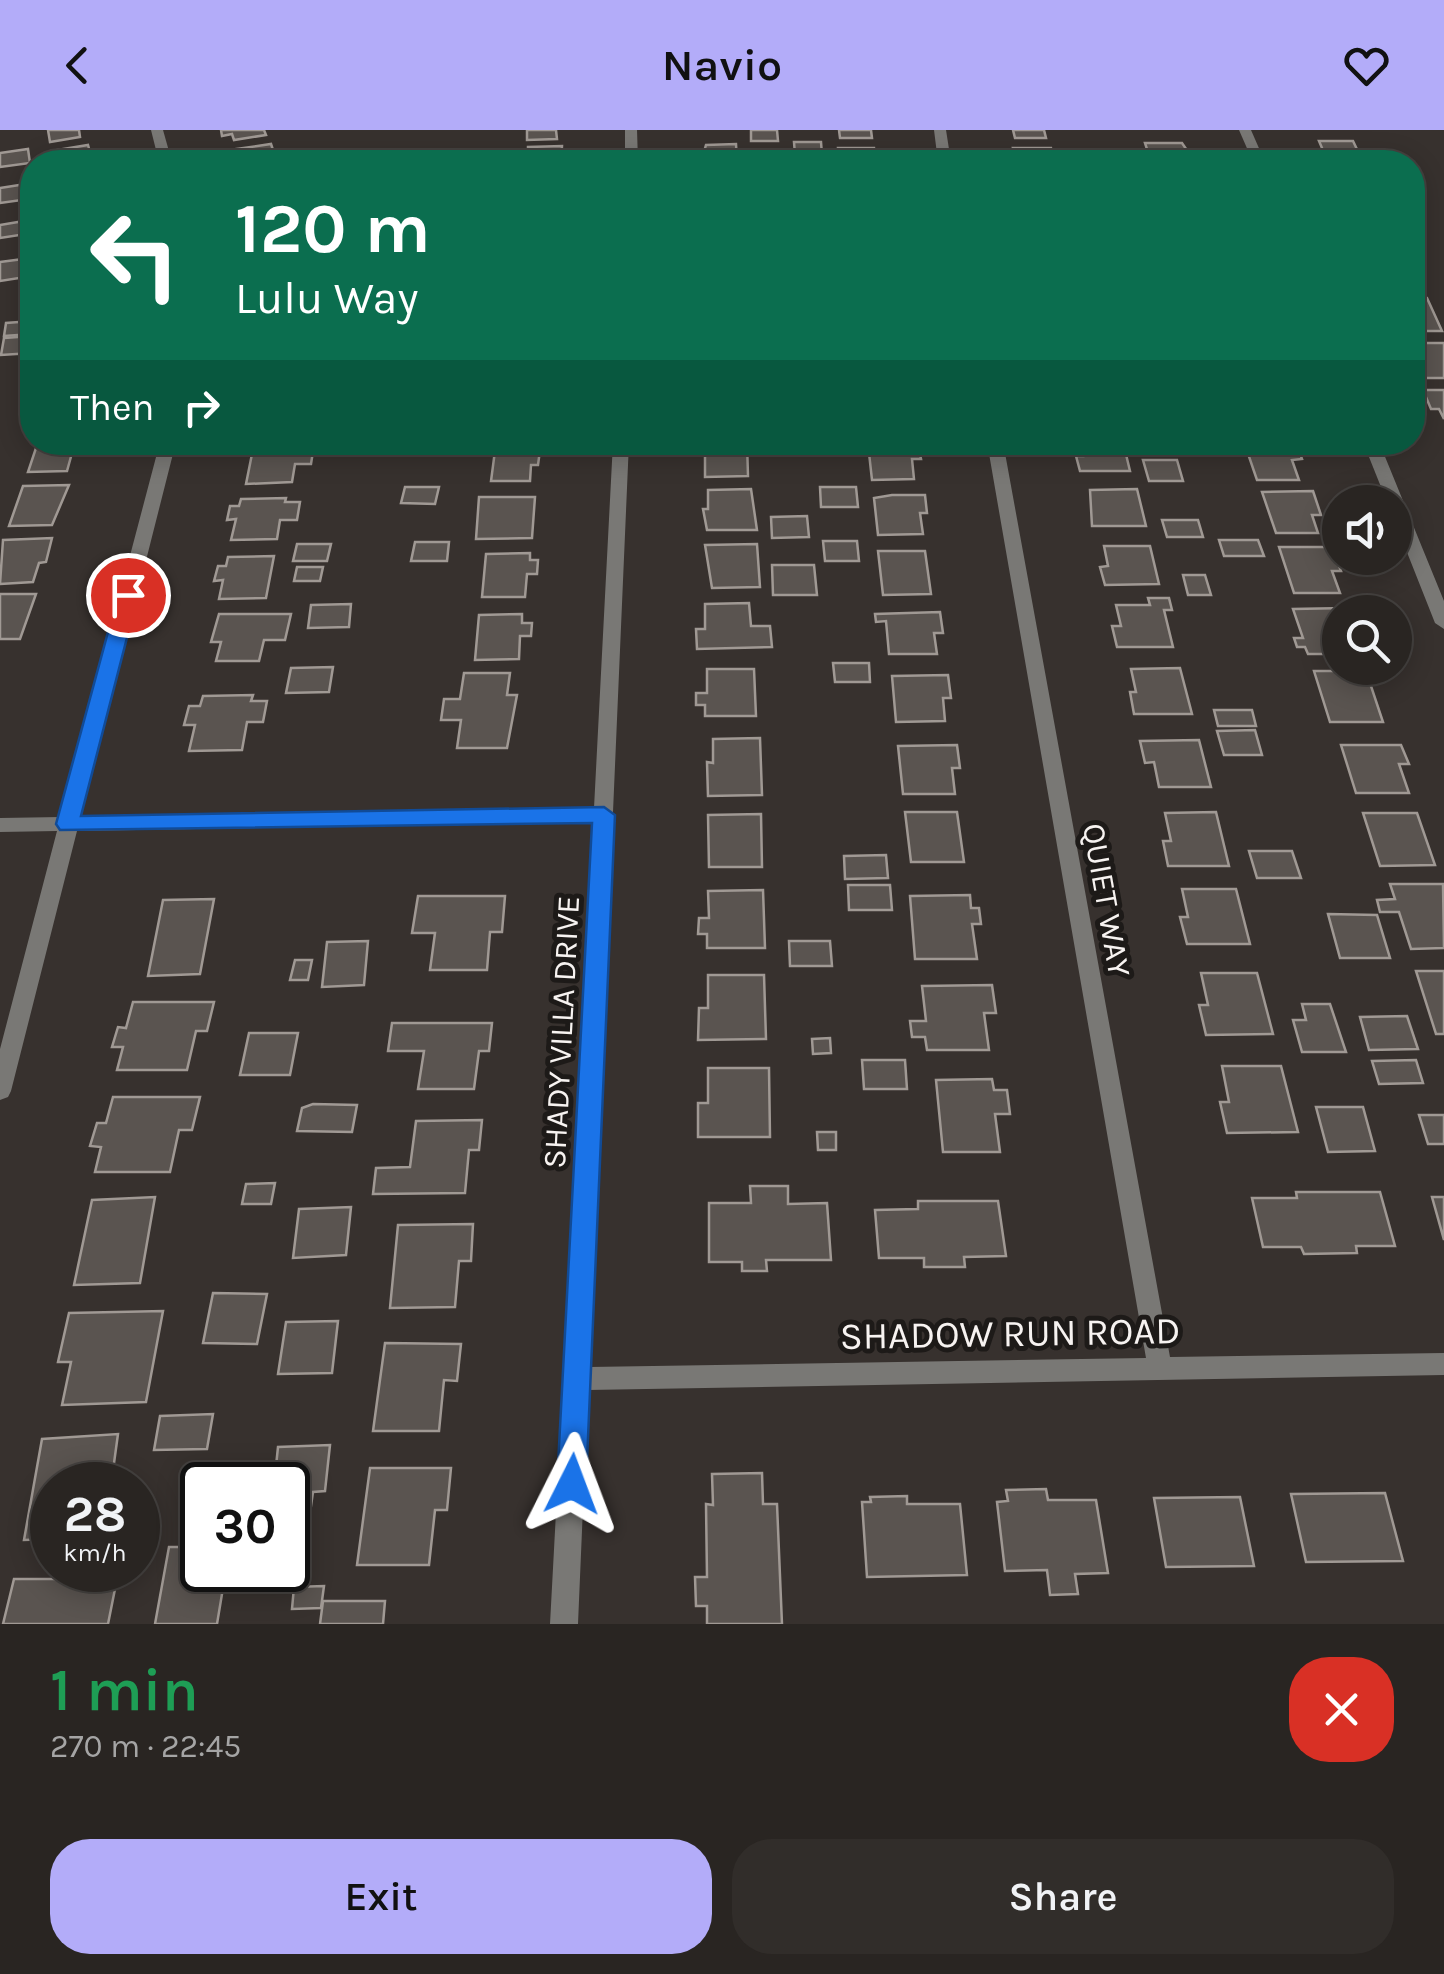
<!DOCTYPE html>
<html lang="en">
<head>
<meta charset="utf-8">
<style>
	:root { --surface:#292522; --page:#312d2a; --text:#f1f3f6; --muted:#a5a5a5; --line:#454240; --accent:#b3acf9 }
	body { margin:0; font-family:Karla,sans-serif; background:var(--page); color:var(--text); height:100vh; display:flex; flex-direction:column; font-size:38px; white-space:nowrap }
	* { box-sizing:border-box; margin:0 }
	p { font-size:32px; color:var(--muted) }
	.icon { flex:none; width:55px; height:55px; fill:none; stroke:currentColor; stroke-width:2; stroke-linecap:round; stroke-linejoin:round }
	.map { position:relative; height:1494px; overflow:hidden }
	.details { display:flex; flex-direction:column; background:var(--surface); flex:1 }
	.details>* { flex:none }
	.banner { position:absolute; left:20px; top:20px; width:1405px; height:305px; border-radius:40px; box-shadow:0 5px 25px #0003,0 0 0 2px var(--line); background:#0b6e4f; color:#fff; overflow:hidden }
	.tools { position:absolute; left:1322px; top:355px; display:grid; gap:20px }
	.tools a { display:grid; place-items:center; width:90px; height:90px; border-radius:50%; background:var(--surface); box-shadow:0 5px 25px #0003,0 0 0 2px var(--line); font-size:50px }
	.speed { position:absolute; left:30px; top:1332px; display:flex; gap:20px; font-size:50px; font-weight:700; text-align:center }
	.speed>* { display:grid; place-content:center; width:130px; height:130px; border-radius:50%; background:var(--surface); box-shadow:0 5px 25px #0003,0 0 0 2px var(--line); line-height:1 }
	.speed small { font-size:25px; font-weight:400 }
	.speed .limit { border:5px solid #111; border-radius:15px; background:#fff; color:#111 }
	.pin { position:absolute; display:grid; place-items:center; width:85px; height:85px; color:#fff; margin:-42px; border:5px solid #fff; border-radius:50%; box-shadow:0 2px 10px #0007 }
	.me { position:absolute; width:110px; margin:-55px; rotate:3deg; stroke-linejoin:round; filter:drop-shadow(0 0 8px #0008) }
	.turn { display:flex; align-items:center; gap:35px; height:210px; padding:0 50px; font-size:45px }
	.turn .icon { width:130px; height:130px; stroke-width:2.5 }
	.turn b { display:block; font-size:70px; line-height:85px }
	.then { display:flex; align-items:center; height:95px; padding:0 50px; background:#0003; gap:20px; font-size:38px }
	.round { display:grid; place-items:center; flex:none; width:105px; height:105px; border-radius:40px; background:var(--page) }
	.head { display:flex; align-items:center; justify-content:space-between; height:170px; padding:0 50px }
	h1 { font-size:60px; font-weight:600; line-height:75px; color:#1e9e55 }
	.primary-button { display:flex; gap:20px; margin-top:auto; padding:20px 50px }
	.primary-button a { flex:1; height:115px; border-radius:40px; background:var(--accent); color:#111; font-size:40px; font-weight:600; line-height:115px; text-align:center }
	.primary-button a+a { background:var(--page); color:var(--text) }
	header { display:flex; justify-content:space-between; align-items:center; height:130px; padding:0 50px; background:var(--accent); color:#111; font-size:45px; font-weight:600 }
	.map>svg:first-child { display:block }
	.building { fill:#5a5450; stroke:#a09994; stroke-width:2.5 }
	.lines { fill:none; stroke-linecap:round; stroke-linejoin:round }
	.street { fill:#797875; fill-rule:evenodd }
	.route { fill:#1a73e8; stroke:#114b97; stroke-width:2.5 }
	.labels { text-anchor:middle; stroke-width:10; stroke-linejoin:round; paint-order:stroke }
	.street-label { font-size:32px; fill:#f7f3f1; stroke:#1d1a18 }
	.near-street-label { font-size:38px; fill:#f7f3f1; stroke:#1d1a18 }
</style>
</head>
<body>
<header><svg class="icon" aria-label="back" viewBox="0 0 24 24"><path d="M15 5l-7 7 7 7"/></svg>Navio<svg class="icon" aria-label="heart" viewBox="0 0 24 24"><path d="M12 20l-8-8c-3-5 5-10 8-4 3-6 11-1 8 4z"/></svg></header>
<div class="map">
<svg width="1444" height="1494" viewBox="0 0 1444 1494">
	<rect width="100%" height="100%" fill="#37312e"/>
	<!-- building -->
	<g class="building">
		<path d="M48 0H79L80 7 50 12Z"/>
		<path d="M221 0H264L266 5 234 10 232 4 222 6Z"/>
		<path d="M527 0H556L557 9 527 10Z"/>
		<path d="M751 0H777L778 11H751Z"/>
		<path d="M839 0H871L872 8H840Z"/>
		<path d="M1013 0H1044L1046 8H1015Z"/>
		<path d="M1319 11H1353L1363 32H1322L1319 25H1325Z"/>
		<path d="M794 12H821L822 25H795Z"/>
		<path d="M1145 13H1182L1195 32H1151Z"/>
		<path d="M271 14 277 32H232L239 31 236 19Z"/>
		<path d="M736 14 737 32H701L706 15Z"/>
		<path d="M88 15 92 29 86 32H54L51 21Z"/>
		<path d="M562 16 561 32H477L528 29V17Z"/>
		<path d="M838 18H874L875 32H839Z"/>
		<path d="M1013 18H1051L1055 32H1009L1008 26H1015Z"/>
		<path d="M28 19 30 33 0 37V23Z"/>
		<path d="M26 54 29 69 0 73V58Z"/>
		<path d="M24 91 26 104 0 108V95Z"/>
		<path d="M31 128 32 146 0 151V132Z"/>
		<path d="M1427 168 1442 201H1412V169Z"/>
		<path d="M32 191V204L4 206 6 193Z"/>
		<path d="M32 206V223L1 225 4 208Z"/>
		<path d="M1412 213H1444V248H1425L1418 232H1412Z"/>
		<path d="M1423 260H1444V289L1439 279H1431Z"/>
		<path d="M38 312H83L80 323H72L67 341 28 342Z"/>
		<path d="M711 312H747L748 346 705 347V325H711Z"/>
		<path d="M1080 312H1123L1130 341H1080L1076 326H1083Z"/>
		<path d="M1244 312H1296L1302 329 1292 330 1299 350H1257Z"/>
		<path d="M299 313 314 315 311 334H295L292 352 246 354 254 314Z"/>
		<path d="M496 313H541L538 335H531L530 351H491Z"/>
		<path d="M868 314H918L921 329H912L914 349 872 350Z"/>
		<path d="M1143 330H1177L1183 351H1149Z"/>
		<path d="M69 355 52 395 9 396 23 356Z"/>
		<path d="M405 357H439L435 374 401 373Z"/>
		<path d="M820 357H856L858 377H821Z"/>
		<path d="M751 359 757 400H707L703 379H708V360Z"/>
		<path d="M1137 359 1146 396H1092L1090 360Z"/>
		<path d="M1313 361 1321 385H1312L1318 403H1276L1262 362Z"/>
		<path d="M892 365H925L927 383H920L923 404 878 405 874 368Z"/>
		<path d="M479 367H535L532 408 476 409Z"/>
		<path d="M286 368 285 372H300L297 390H280L277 409 231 410 236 389 227 390 230 376H239L241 369Z"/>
		<path d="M807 386 809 407 772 408 771 387Z"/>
		<path d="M1162 390H1198L1203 407H1167Z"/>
		<path d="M52 408 46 432 39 433 33 452 0 454 3 410Z"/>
		<path d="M1219 410H1258L1264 426H1224Z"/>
		<path d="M823 411H857L859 431H825Z"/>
		<path d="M415 412H449L447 431H411Z"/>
		<path d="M297 414H331L327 431H293Z"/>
		<path d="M757 414 760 457 712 458 705 415Z"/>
		<path d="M1104 416H1150L1159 454 1105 455 1100 437 1108 436Z"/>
		<path d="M1279 417H1332L1341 441H1332L1340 463H1294Z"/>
		<path d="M878 421H925L931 464 883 465Z"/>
		<path d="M530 423V430H538L537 444H527L525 467H482L486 424Z"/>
		<path d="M274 426 266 468 219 469 223 450 214 451 218 436H226L228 427Z"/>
		<path d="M772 435H814L817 465H773Z"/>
		<path d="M297 437H323L320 451H294Z"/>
		<path d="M1183 445H1205L1211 465H1188Z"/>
		<path d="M0 464H36L20 509H0Z"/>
		<path d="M1148 468H1169L1172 480H1164L1173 517H1117L1112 496H1121L1116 475H1150Z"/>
		<path d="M749 473 751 496H770L772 517 697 519 696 499H705V474Z"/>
		<path d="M351 474 349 497 308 498 311 475Z"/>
		<path d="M1346 478 1347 482H1340V524H1308L1305 517H1297L1294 508H1303L1293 479Z"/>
		<path d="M940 482 943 503H934L937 524H889L886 491 876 492 875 484Z"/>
		<path d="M219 484H291L285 510H264L259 531H216L221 512H211Z"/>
		<path d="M522 484V493H532L531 506H520L519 529 475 530 479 485Z"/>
		<path d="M833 533H869L870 552H835Z"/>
		<path d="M333 537 329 562 286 563 291 538Z"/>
		<path d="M1180 538 1192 584H1134L1130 562H1136L1131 539Z"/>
		<path d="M707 539H754L756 586H705V575H696V563H707Z"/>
		<path d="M1314 541H1366L1383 592H1330Z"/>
		<path d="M464 543H510L507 565H517L507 618H457L461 590H441L444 569H460Z"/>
		<path d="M948 545 951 568H943L945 591 896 592 892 546Z"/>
		<path d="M253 565 251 571H267L263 592H247L242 620 189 621 195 595H184L189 576H200L203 566Z"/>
		<path d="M1214 580H1252L1256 596H1218Z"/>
		<path d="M1255 600 1262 625H1224L1217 601Z"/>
		<path d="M760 608 762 665 708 666 707 632 713 633V609Z"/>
		<path d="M1199 610 1211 657H1159L1154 632 1145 633 1140 611Z"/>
		<path d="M957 615 960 638H952L955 664H903L898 616Z"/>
		<path d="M1341 615H1401L1409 634H1399L1409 663H1356Z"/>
		<path d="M905 682H957L964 732H911Z"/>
		<path d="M1216 682 1229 736H1168L1163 711H1171L1165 683Z"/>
		<path d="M1363 683H1417L1435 735 1380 736Z"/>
		<path d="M761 684 762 737H709L708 685Z"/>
		<path d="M1249 721H1292L1301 748H1257Z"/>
		<path d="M886 725 888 748 845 749 844 726Z"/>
		<path d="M1390 754H1443L1444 818 1411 819 1399 782H1380L1377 770 1395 769Z"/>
		<path d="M848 755H890L892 780H849Z"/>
		<path d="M1182 759H1236L1250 814H1187L1180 787H1188Z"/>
		<path d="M763 760 765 818H707V804H698L699 788H709L708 761Z"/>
		<path d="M970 765 971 778H979L981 794H972L977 829H915L910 766Z"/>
		<path d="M418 766H505L502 802H490L487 840H430L435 803H412Z"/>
		<path d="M214 769 200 844 148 846 163 770Z"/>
		<path d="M1328 784 1377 785 1390 828H1340Z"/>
		<path d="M368 811 364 855 322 857 327 812Z"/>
		<path d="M789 811H830L832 836H790Z"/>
		<path d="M295 830H312L308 850H290Z"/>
		<path d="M1416 841H1444V904H1436Z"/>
		<path d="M1201 843H1257L1273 904 1206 905 1199 875H1208Z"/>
		<path d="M708 845H764L766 909 698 910 699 878H708Z"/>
		<path d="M992 855 996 883H984L989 920H927L925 907H912L910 891H926L922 856Z"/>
		<path d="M133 872H214L207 901H196L187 940H117L123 917H112L118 897 126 898Z"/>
		<path d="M1302 874H1330L1346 922H1302L1293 890H1306Z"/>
		<path d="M1407 886 1418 919 1369 920 1360 887Z"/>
		<path d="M392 893H492L489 921H479L474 959H418L424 921H388Z"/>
		<path d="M249 903H298L290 945H240Z"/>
		<path d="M830 908 831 923 813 924 812 909Z"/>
		<path d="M862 930H905L907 959H864Z"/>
		<path d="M1416 930 1423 953 1379 954 1372 931Z"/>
		<path d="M1222 936H1281L1298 1002 1227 1003 1220 972H1229Z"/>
		<path d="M708 938H769L770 1007H698V973H708Z"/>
		<path d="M992 949 994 960H1007L1010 984H995L1000 1022H943L936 950Z"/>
		<path d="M113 967H200L192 1000H179L170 1042H95L101 1017 90 1016 97 993H106Z"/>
		<path d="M313 974 357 975 352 1002 297 1001 302 978Z"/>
		<path d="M1316 977H1363L1375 1021 1328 1022Z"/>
		<path d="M1419 985H1444V1014H1428Z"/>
		<path d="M482 990 479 1020H469L465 1063 373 1064 376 1038 410 1037 416 991Z"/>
		<path d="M817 1002H836V1020H818Z"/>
		<path d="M275 1053 271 1074H242L246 1054Z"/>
		<path d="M750 1056H788V1074L827 1073 831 1130H766L767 1141H742V1132H709V1073H751Z"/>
		<path d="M1296 1062H1380L1395 1116H1356L1357 1123 1304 1124 1301 1117H1263L1252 1068H1297Z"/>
		<path d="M155 1067 140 1153 74 1155 92 1070Z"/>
		<path d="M1432 1067H1444V1110Z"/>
		<path d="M918 1071H998L1006 1126 964 1127 965 1137H924V1128H879L875 1080 918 1079Z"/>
		<path d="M351 1077 346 1125 293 1128 299 1079Z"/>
		<path d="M473 1094 471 1131H459L455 1177 390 1178 398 1095Z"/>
		<path d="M213 1163 267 1164 257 1214 203 1213Z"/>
		<path d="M163 1181 146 1272 62 1275 71 1232H58L69 1183Z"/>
		<path d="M338 1191 332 1243 278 1244 286 1192Z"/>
		<path d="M385 1213 461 1214 457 1251 444 1250 439 1301H373Z"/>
		<path d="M213 1284 207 1319 154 1320 160 1286Z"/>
		<path d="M118 1304 111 1355H52V1409L24 1410 42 1309Z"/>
		<path d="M330 1315 325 1361 313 1362 310 1383H288V1355H274L278 1317Z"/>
		<path d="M370 1338H451L447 1380H435L429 1435H357Z"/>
		<path d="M762 1343 763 1374H777L782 1494H707V1476H696L695 1447H707L706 1374 713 1375 712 1344Z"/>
		<path d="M1046 1359 1048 1370H1096L1108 1443 1075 1444 1078 1464 1050 1465 1047 1440 1005 1441 997 1372 1008 1371 1006 1360Z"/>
		<path d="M1385 1363 1403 1431 1306 1432 1291 1364Z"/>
		<path d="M907 1366V1374H960L967 1445 867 1447 862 1372H871L870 1367Z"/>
		<path d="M1240 1367 1254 1436 1166 1437 1154 1368Z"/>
		<path d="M169 1417H202V1440H226L217 1494H155Z"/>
		<path d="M14 1449H117L108 1494H3Z"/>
		<path d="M324 1456 321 1478 292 1479 294 1457Z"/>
		<path d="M323 1471H385L383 1494H320Z"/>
	</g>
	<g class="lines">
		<!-- street -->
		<g class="street">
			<path d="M151 0H163L172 32H159Z"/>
			<path d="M625 0H637L638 32H625Z"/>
			<path d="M934 0H946L951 32H938Z"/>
			<path d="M1239 0H1251L1265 32H1253Z"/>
			<path d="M160 312H176L81 687 594 678 613 312H629L589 1237 1146 1228 987 312H1003L1170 1227 1444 1223V1245L588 1260 578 1494H550L593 692 77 701 11 961 8 967 0 970V919L57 701 0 702V688L61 687Z"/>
			<path d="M1363 312H1379L1444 471V499L1435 493 1395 392V372H1387Z"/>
		</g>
	</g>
	<!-- route -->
	<path class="route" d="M128 459 138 465 81 686 604 677 615 685 586 1354 582 1364 572 1368 561 1364 557 1354 592 693 60 700 56 694 118 465Z"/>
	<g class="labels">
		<!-- street labels -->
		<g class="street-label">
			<text transform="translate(1107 770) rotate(80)" y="11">QUIET WAY</text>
			<text transform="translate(561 902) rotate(-87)" y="11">SHADY VILLA DRIVE</text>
		</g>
		<!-- near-street labels -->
		<g class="near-street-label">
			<text transform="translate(1010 1203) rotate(-1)" y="13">SHADOW RUN ROAD</text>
		</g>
	</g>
</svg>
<div class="tools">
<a><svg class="icon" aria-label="sound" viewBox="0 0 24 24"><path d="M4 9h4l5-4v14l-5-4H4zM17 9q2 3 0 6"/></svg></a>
<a><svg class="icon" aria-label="search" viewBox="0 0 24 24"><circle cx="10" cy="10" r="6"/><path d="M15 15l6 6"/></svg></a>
</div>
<div class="speed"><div>28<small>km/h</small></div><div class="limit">30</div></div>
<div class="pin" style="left:128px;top:465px;background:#d93025"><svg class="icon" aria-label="arrive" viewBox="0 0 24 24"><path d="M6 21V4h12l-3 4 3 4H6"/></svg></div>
<svg class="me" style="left:572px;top:1354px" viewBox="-20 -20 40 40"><path d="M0-17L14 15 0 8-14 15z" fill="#1a73e8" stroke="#fff" stroke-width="4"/></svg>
<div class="banner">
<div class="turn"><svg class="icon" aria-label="left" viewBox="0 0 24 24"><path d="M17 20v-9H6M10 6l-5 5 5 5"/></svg><div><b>120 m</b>Lulu Way</div></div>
<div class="then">Then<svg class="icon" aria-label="right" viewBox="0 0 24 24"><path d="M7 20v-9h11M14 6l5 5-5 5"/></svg></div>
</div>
</div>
<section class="details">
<div class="head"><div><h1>1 min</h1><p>270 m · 22:45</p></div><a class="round" style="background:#d93025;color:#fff"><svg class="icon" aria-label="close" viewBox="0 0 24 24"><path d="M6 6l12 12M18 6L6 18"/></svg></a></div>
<div class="primary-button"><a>Exit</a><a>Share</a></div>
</section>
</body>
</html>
